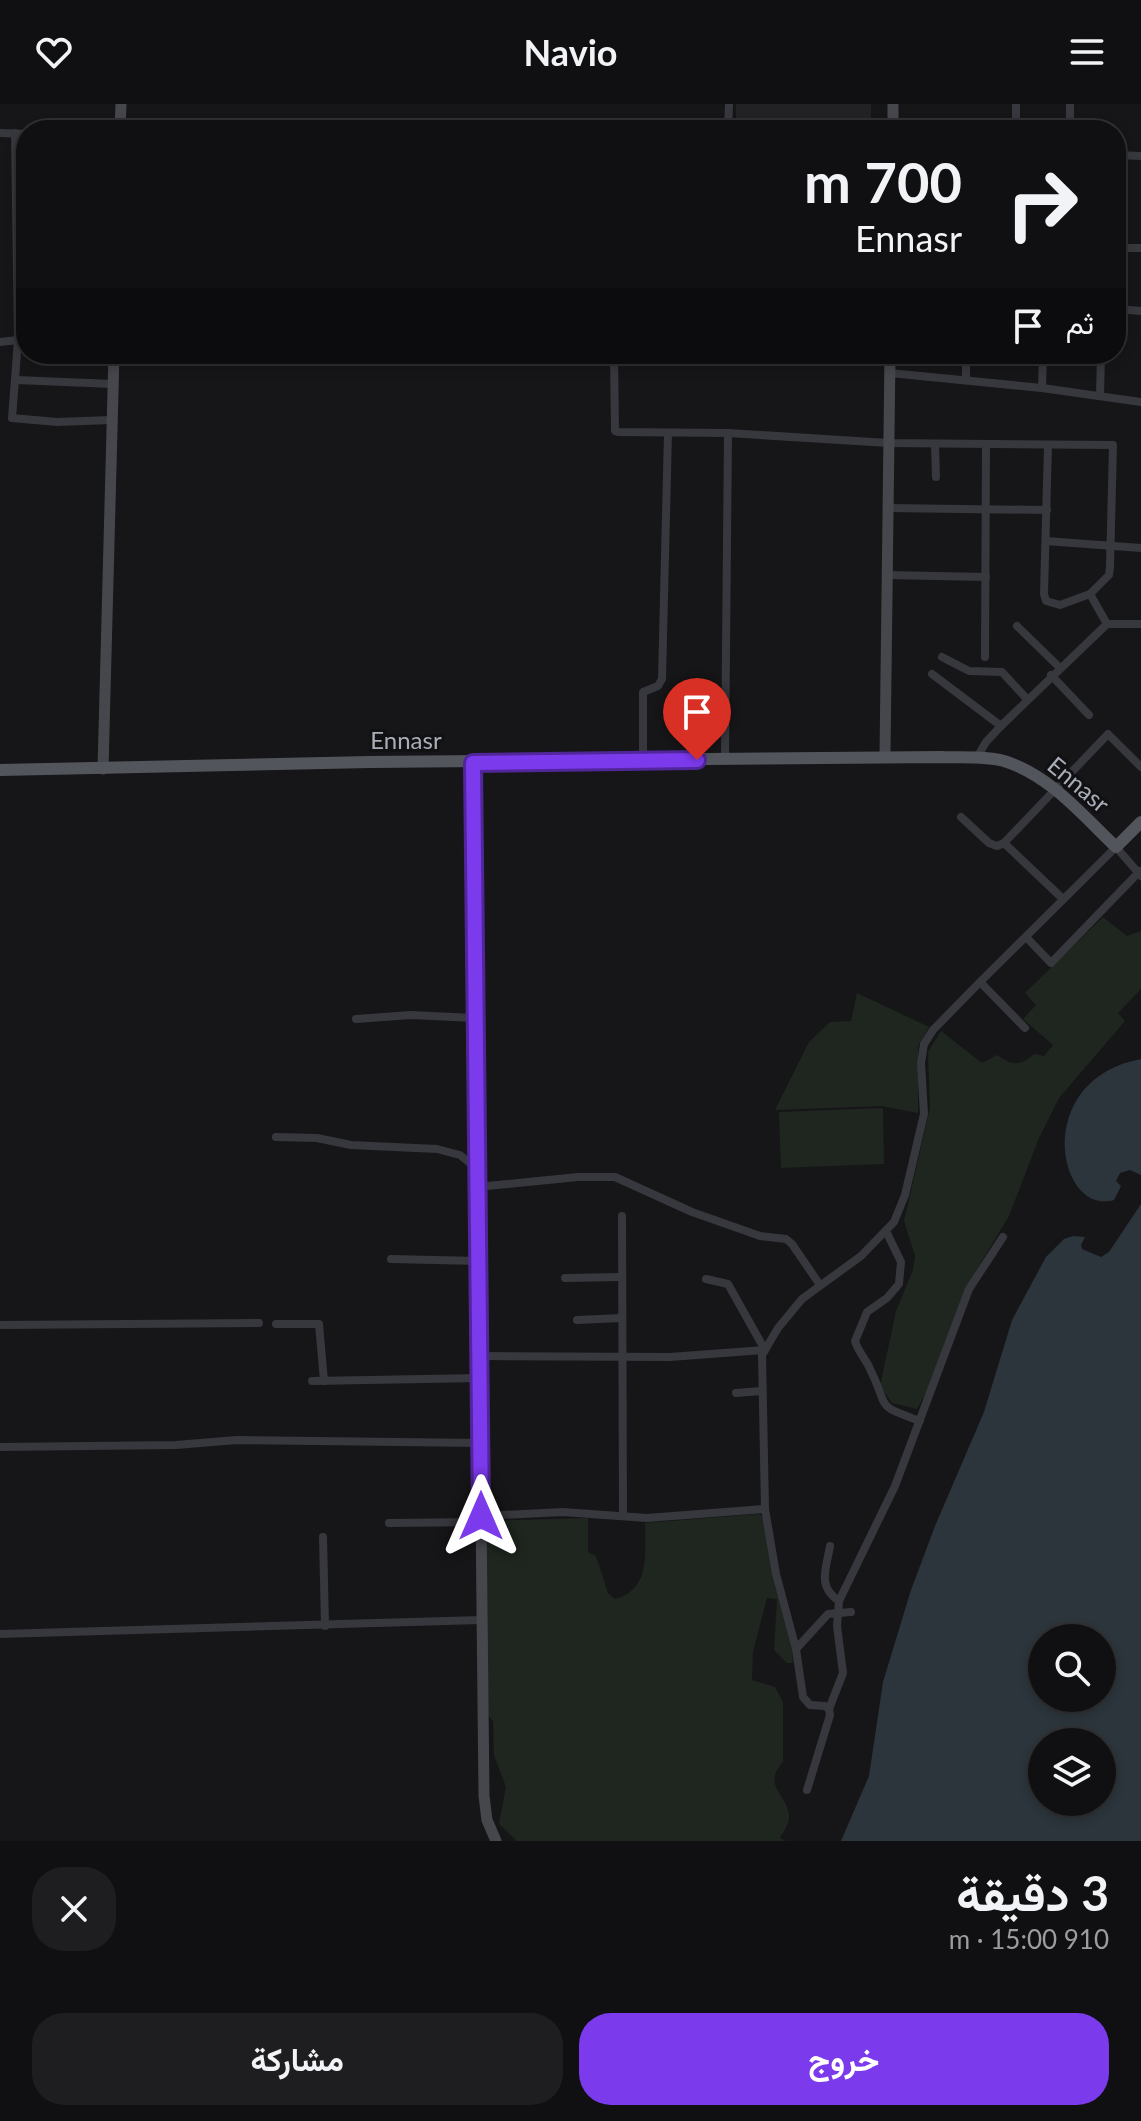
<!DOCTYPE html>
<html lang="ar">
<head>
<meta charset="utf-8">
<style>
	:root { --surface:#101012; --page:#1e1e20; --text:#f1f3f6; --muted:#9c9d9f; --line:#303032; --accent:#7c3aed }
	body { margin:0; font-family:Lato,Vazirmatn,sans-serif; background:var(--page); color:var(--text); direction:rtl; height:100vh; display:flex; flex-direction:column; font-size:30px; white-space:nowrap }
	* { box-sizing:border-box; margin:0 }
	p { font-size:26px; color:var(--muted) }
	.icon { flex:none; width:44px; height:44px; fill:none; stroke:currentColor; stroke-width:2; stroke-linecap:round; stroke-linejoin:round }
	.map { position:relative; height:1737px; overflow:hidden; direction:ltr }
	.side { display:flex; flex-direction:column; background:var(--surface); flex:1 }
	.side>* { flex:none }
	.guide { position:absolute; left:16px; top:16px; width:1110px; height:244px; border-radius:32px; box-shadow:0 4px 12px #0003,0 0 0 2px var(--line); direction:rtl; background:#101012; color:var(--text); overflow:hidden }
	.controls { position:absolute; left:1028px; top:1520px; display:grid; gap:16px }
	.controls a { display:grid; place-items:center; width:88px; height:88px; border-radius:50%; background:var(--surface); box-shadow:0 4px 12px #0003,0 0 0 2px var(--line); font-size:40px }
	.pin { position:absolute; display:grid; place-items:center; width:68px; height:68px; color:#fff; margin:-82px -34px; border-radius:50% 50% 50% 0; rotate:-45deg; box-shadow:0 0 8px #0007 }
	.pin .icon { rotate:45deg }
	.me { position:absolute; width:88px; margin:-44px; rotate:0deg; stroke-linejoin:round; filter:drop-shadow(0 0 6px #0008) }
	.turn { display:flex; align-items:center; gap:28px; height:168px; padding:0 32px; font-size:36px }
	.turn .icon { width:104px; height:104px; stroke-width:2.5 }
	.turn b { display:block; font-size:56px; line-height:68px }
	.then { display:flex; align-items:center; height:76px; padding:0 32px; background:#0003; gap:16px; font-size:30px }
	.round { display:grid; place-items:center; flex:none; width:84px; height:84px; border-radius:32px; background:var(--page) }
	.summary { display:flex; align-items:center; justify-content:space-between; height:136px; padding:0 32px }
	h1 { font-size:48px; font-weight:700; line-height:60px }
	.action { display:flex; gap:16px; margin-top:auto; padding:16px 32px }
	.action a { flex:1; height:92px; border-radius:32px; background:var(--accent); color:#fff; font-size:32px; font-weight:700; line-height:92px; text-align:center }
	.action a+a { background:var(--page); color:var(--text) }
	header { display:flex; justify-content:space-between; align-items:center; height:104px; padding:0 32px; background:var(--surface); font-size:36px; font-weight:700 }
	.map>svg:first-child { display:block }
	.built { fill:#222225 }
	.green { fill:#1e261f }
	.water { fill:#2c353c; fill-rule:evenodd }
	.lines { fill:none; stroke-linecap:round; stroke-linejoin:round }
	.street { stroke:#37383d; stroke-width:8 }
	.secondary { stroke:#45474d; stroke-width:11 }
	.primary { stroke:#53555c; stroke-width:12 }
	.route-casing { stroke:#51269a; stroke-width:20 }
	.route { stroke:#7c3aed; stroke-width:14 }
	.labels { text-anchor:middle; stroke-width:6; stroke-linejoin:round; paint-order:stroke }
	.street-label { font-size:24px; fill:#a8adb8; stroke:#111113 }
</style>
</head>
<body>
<header><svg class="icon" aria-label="menu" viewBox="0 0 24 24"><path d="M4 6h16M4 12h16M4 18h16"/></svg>Navio<svg class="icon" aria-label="heart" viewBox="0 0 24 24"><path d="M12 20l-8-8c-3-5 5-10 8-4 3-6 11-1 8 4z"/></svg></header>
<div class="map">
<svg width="1141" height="1737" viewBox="0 0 1141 1737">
	<rect width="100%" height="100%" fill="#161618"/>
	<!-- built -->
	<path class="built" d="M736 0H871V18H888V26H736Z"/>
	<!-- green -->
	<g class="green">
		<path d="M1103 813 1127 832 1141 827V885L1118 909 1125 917 1059 994 1039 1034 1009 1112 974 1170 929 1284 917 1305 892 1299 880 1282 896 1207 913 1166 915 1152 904 1117 930 1004 928 948 941 927 982 959 997 951C1012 961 1019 963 1034 950L1044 952 1053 941 1023 915 1036 901 1025 889Z"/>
		<path d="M857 889 929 923 918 942V1009L881 1002 775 1006 809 938 830 918 851 917Z"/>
		<path d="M883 1004 884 1060 781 1064 779 1008Z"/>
		<path d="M758 1410 761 1411C770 1432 768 1456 774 1479 781 1505 792 1531 793 1559H787L774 1546 777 1495 767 1494 753 1548 752 1576 775 1583 783 1598V1658C762 1681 786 1690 789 1710 790 1719 784 1727 780 1734L786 1737H517L499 1720 506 1683 494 1651 493 1617 486 1609V1417L588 1414V1448L596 1452 608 1489 615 1495C651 1486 645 1448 645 1419Z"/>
	</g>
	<!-- water -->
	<g class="water">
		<path d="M1141 955V1071L1130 1066 1120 1069 1116 1077 1121 1082 1114 1096C1058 1113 1030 976 1141 955Z"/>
		<path d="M1141 1100V1737H841L869 1672 883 1578 911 1486 935 1422 984 1308 1012 1216 1046 1153 1064 1135 1073 1132 1085 1133 1081 1141 1082 1145 1101 1153 1109 1148ZM1042 1534H1102V1594H1042ZM1042 1638H1102V1698H1042Z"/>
	</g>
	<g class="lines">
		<!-- street -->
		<g class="street">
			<path d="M728 26 729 0"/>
			<path d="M1016 26V0"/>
			<path d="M1070 26V0"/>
			<path d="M0 29 26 30"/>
			<path d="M15 29 18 236 26 234"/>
			<path d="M1116 51 1141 52"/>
			<path d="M1116 144H1141"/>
			<path d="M1116 205 1141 207"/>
			<path d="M0 238 18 236 12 314 57 318 111 316"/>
			<path d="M614 250 615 327 618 328 728 329 888 339 1113 341 1110 463 1109 471 1090 490 1107 520"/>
			<path d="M802 250 890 256"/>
			<path d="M966 250V275"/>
			<path d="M890 269 1042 284 1141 298"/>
			<path d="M16 276 113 280"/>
			<path d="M1042 284 1043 250"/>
			<path d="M1100 292 1101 250"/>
			<path d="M935 340 936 373"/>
			<path d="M1048 341 1044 490 1046 497 1060 501 1090 490"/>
			<path d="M887 404 1047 406"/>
			<path d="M1046 437 1141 444"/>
			<path d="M886 471 986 473"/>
			<path d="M1017 522 1059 563"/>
			<path d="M942 553 969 567 1002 568 1027 595"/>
			<path d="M985 553 986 340"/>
			<path d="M932 570 1001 622"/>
			<path d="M1051 571 1089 611"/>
			<path d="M725 655 728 329"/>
			<path d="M976 655 986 638 1001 622 1107 520H1141"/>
			<path d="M643 657V588L658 582 662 575 668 329"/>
			<path d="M961 713 989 739 997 742 1004 739"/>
			<path d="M1063 795 1004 739 1108 630 1141 663"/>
			<path d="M1026 833 1051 859 1140 767"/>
			<path d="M980 878 1025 924"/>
			<path d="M356 915 411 911 474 914"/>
			<path d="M276 1033 317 1034 351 1041 437 1045 460 1051 476 1064"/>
			<path d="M477 1083 578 1073H615L692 1108 760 1132 786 1135 792 1140 820 1181"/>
			<path d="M622 1112 623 1412"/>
			<path d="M886 1127 901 1158 899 1180 887 1194 867 1208 855 1237C858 1248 866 1255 870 1265 890 1305 873 1300 920 1317"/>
			<path d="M391 1155 478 1157"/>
			<path d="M565 1174 622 1173"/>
			<path d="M577 1216 622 1214"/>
			<path d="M276 1220H319L324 1277"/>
			<path d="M0 1221 259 1219"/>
			<path d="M481 1252 670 1253 765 1246 728 1180 706 1175"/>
			<path d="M312 1277 480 1274"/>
			<path d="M736 1289 761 1287"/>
			<path d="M0 1343 176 1341 237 1336 481 1339"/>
			<path d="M765 1405 776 1470 796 1545 803 1593 810 1601 825 1602 829 1605 830 1611 807 1686"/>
			<path d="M481 1412 563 1408 647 1414 765 1405 762 1251 778 1224 802 1195 861 1152 894 1118 905 1091 924 1010 921 959 924 940 933 926 980 878 1116 743 1141 772"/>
			<path d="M389 1419 481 1418"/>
			<path d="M323 1433 325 1522"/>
			<path d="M830 1442C826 1466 817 1482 839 1497"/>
			<path d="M0 1530 481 1516"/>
			<path d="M796 1545 828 1510 851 1508"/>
			<path d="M829 1605 843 1569 837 1522 839 1497 895 1382 969 1185 1003 1133"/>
		</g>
		<!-- secondary -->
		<g class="secondary">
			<path d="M893 0V26"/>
			<path d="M120 26 121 0"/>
			<path d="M885 652 890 250"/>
			<path d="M473 659 484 1692 487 1716 496 1737"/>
			<path d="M103 665 114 250"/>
		</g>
		<!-- primary -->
		<path class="primary" d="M0 666 370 658 942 653C961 654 986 652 1004 657 1050 671 1083 712 1116 743L1141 718"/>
	</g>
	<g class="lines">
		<defs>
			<path id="route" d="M481 1412 473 659 697 656"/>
		</defs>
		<!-- route casing -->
		<use href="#route" class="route-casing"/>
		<!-- route -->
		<use href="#route" class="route"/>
	</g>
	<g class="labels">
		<!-- street labels -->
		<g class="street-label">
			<text x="406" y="645">Ennasr</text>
			<text transform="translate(1078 681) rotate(40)" y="8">Ennasr</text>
		</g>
	</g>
</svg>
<div class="controls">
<a><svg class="icon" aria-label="search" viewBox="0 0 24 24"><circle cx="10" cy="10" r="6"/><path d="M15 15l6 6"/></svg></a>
<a><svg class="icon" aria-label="layers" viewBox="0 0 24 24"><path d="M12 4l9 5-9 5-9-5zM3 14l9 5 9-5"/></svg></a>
</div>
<div class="pin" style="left:697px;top:656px;background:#d93025"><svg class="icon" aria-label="arrive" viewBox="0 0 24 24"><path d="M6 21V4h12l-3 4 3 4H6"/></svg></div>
<svg class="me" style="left:481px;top:1412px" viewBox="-20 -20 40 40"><path d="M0-17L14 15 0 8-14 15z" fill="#7c3aed" stroke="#fff" stroke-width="4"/></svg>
<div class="guide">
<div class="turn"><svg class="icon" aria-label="right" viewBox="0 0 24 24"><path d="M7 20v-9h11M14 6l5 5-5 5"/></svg><div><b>700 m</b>Ennasr</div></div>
<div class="then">ثم<svg class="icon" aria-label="arrive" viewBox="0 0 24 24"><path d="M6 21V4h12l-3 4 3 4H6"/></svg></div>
</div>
</div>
<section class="side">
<div class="summary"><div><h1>3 دقيقة</h1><p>910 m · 15:00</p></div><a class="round"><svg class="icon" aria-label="close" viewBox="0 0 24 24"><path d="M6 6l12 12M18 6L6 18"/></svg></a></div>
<div class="action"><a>خروج</a><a>مشاركة</a></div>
</section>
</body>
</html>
